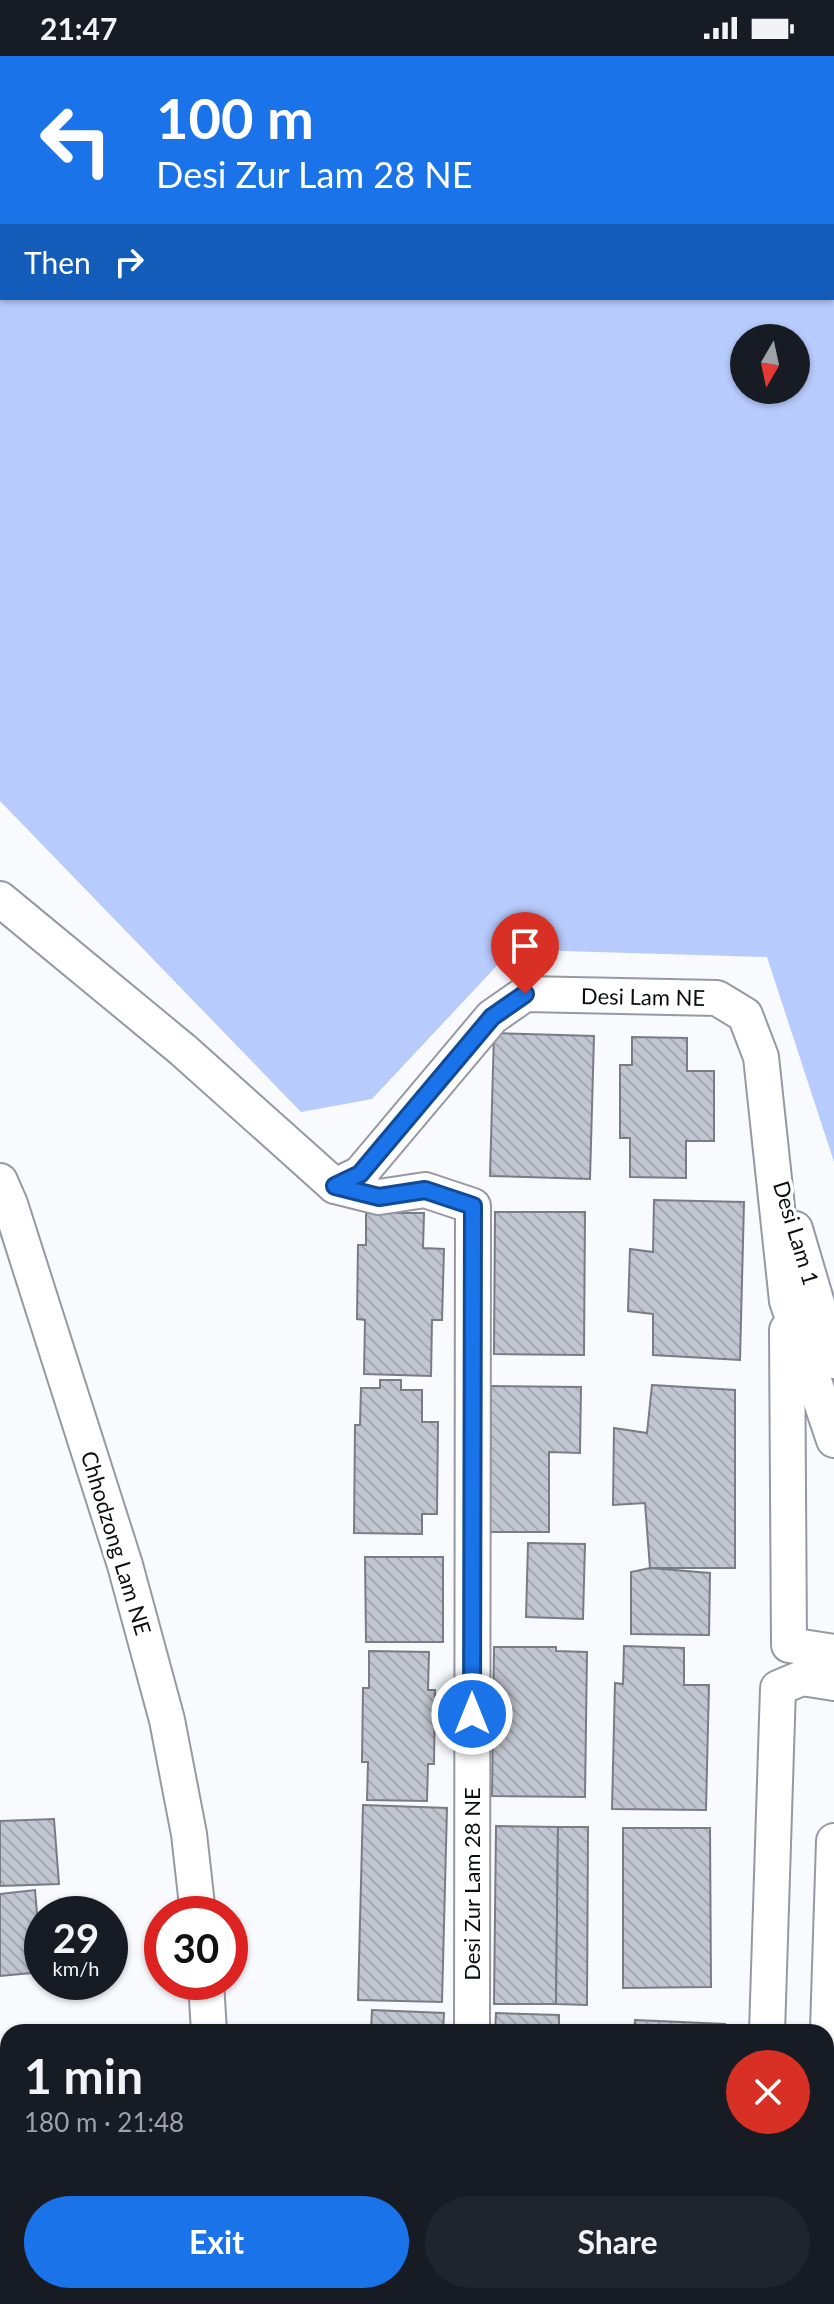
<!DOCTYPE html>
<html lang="en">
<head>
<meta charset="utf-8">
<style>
	:root { --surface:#171b24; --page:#20242c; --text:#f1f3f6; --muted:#9ea1a6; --accent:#1a73e8 }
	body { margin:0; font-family:Lato,sans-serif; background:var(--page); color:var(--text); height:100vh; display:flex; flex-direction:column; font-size:30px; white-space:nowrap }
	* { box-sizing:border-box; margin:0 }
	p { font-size:26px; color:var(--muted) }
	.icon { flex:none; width:44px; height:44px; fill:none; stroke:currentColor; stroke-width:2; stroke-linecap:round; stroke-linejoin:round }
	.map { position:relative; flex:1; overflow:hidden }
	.panel { position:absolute; left:0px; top:1968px; width:834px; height:280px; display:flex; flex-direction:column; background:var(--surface); border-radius:24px 24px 0 0; box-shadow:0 2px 6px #0004 }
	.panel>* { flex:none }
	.banner { position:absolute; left:0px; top:0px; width:834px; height:244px; box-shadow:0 2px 6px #0004; background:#1a73e8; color:#fff; overflow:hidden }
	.needle { width:52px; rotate:189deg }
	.buttons { position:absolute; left:730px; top:268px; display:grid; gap:16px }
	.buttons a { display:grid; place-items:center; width:80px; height:80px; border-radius:50%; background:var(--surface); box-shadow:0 2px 6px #0004; font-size:40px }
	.speed { position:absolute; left:24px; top:1840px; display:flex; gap:16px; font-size:40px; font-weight:700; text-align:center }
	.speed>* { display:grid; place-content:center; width:104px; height:104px; border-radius:50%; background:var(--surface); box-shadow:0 2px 6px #0004; line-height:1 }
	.speed small { font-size:20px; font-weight:400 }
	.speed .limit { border:12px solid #d22; background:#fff; color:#111 }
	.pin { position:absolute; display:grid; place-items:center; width:68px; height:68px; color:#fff; margin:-82px -34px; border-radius:50% 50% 50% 0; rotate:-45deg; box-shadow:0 0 8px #0007 }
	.pin .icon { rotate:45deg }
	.me { position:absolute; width:88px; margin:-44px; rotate:0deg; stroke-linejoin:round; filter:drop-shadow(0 0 6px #0008) }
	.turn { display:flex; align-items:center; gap:28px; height:168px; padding:0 24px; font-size:36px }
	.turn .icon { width:104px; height:104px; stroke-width:2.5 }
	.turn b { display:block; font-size:56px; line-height:68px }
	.then { display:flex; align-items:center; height:76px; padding:0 24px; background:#0003; gap:16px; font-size:30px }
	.round { display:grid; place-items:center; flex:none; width:84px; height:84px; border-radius:42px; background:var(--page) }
	.overview { display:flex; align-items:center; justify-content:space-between; height:136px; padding:0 24px }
	h1 { font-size:48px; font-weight:700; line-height:60px }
	.action { display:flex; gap:16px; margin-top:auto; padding:16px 24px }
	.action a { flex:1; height:92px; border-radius:48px; background:var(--accent); color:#fff; font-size:32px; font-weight:700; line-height:92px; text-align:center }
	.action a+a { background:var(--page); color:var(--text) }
	.status { display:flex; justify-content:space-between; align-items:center; height:56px; padding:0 40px; background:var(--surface); direction:ltr }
	.status svg { height:22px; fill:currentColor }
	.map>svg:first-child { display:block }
	.green { fill:#b7cbfc; fill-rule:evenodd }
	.building { fill:url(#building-back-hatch); stroke:#787c85; stroke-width:2 }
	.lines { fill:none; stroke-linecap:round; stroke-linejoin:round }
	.minor-casing { stroke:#9699a3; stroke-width:38 }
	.minor { stroke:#fff; stroke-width:34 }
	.route-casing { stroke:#114b97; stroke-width:20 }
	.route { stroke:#1a73e8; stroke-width:14 }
	.labels { text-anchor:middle; stroke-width:7; stroke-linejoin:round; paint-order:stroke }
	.street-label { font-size:22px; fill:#0b0d10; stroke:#fff }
</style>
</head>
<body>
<div class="status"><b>21:47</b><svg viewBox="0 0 49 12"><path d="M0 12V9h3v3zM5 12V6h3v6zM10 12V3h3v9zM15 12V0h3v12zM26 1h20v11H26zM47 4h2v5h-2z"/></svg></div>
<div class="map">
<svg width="834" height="2248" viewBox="0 0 834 2248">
	<defs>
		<pattern id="building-back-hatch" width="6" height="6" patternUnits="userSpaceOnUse" patternTransform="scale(2)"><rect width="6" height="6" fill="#c2c6d0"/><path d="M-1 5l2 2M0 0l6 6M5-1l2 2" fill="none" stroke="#a5a9b2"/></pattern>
	</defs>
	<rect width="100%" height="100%" fill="#f8fafe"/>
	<!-- green -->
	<path class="green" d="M0 0H834V1106L767 901 530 894 505 901 372 1043 301 1056 0 745ZM2 2H832V242H2ZM744 282H796V334H744Z"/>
	<!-- building -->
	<g class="building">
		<path d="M494 977 594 980 590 1123 490 1120Z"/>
		<path d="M632 981 687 982V1015H714V1085H686V1122L630 1121V1082H620V1009H632Z"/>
		<path d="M654 1144 744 1146 740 1304 653 1299V1258L628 1255 630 1193 653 1196Z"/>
		<path d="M495 1156H585L584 1299 494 1298Z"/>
		<path d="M366 1157H424L423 1192 444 1193 442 1264H432L431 1320 364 1318 365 1264 357 1263 358 1189H366Z"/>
		<path d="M380 1324H401V1334H422V1366H438L437 1458H422V1478L354 1477 355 1369H360L361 1332H380Z"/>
		<path d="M652 1329 735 1334V1512H650L645 1447 613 1449 614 1372 647 1377Z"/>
		<path d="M491 1330 581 1331 580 1397 549 1396V1476H490Z"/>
		<path d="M528 1487 585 1488 583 1563 526 1561Z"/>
		<path d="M365 1501H443V1586H366Z"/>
		<path d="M650 1512 710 1517 709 1579 631 1578V1516Z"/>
		<path d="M624 1590 684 1592V1629H709L706 1754 612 1753 615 1627 623 1628Z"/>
		<path d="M494 1591H556V1595L587 1596 585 1741 492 1740Z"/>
		<path d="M369 1595 429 1596 428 1634H435L434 1708H428L427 1745 367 1744 368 1706H362L363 1632H369Z"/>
		<path d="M363 1749 447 1752 442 1946 358 1944Z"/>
		<path d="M54 1763 59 1828 0 1830V1765Z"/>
		<path d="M496 1770 558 1771 556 1948H494Z"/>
		<path d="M558 1771H588L587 1949 556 1948Z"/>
		<path d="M623 1772H710L711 1931 623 1932Z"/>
		<path d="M35 1834 42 1916 0 1920V1838Z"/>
		<path d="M372 1954 444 1957 443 1976H371Z"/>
		<path d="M496 1957 559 1959V1976H495Z"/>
		<path d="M635 1964 725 1968V1976H634Z"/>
	</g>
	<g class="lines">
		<defs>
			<g id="minor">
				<path d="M0 843 183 994 335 1130 379 1141 425 1134 473 1150 472 1976"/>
				<path d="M0 1125 10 1148 125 1509 167 1664 189 1778 198 1858"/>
				<path d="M335 1130 360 1118 492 961 525 938 717 942 745 959 761 1001 787 1245 834 1384"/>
				<path d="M795 1173 834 1305"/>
				<path d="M787 1274 789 1589 834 1596"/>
				<path d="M206 1926 209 1976"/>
				<path d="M767 1976 778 1632 802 1622 834 1627"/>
				<path d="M826 2037 834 1785"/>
				<path d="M826 2158 834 2157"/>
				<path d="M474 2240 494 2248"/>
				<path d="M762 2240 764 2248"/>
				<path d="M210 2248 211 2240"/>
				<path d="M546 2248 547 2240"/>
				<path d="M819 2248 820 2240"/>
			</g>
		</defs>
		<!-- minor casing -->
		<use href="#minor" class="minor-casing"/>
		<!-- minor -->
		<use href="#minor" class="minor"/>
	</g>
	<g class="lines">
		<defs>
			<path id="route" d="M472 1658 473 1150 425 1134 379 1141 335 1130 360 1118 492 961 525 938"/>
		</defs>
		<!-- route casing -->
		<use href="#route" class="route-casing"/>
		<!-- route -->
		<use href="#route" class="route"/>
	</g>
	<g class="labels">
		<!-- street labels -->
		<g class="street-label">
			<text transform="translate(643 941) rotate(1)" y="8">Desi Lam NE</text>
			<text transform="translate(796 1177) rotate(73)" y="8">Desi Lam 1</text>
			<text transform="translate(116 1487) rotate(73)" y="8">Chhodzong Lam NE</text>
			<text transform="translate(472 1828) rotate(-90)" y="8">Desi Zur Lam 28 NE</text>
		</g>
	</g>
</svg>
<div class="buttons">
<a><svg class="needle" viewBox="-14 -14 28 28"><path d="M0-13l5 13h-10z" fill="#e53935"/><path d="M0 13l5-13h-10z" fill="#9ea1a6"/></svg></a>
</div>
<div class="speed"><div>29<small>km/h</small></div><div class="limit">30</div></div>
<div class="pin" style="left:525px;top:938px;background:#d93025"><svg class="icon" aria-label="arrive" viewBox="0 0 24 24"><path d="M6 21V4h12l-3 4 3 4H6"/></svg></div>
<svg class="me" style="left:472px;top:1658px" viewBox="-20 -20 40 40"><circle r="17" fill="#1a73e8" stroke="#fff" stroke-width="3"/><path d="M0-11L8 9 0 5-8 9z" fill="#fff"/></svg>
<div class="banner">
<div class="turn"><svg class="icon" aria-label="left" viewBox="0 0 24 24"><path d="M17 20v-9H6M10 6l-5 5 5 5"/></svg><div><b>100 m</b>Desi Zur Lam 28 NE</div></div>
<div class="then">Then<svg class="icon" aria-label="right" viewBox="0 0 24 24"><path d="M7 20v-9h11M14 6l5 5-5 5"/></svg></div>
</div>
<section class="panel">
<div class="overview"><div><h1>1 min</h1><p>180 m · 21:48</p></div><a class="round" style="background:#d93025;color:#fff"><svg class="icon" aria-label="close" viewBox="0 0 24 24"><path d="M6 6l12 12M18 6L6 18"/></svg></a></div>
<div class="action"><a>Exit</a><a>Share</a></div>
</section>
</div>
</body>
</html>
